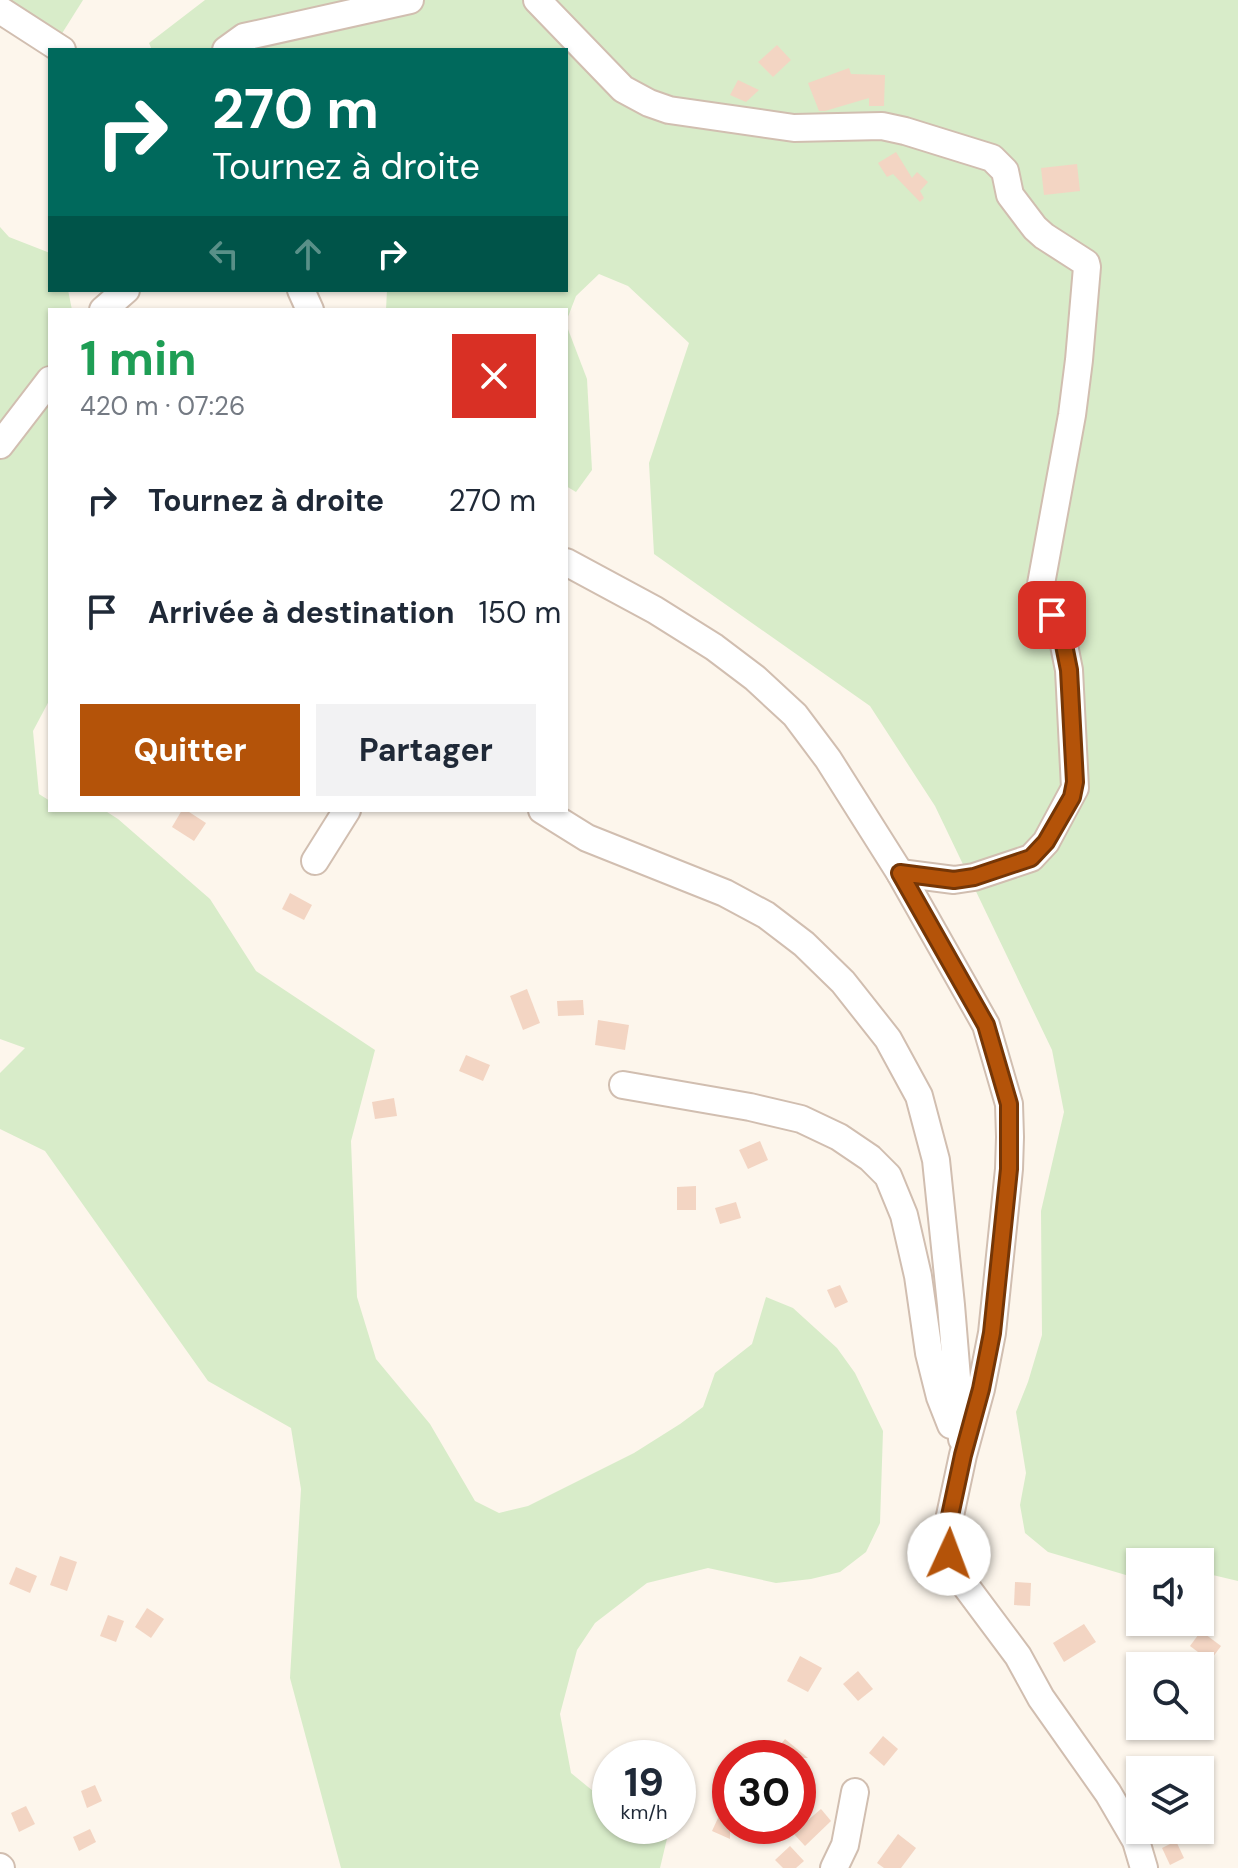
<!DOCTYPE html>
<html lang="fr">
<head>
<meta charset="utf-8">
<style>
	:root { --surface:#fff; --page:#f2f2f3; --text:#1f2937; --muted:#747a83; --accent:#b45309 }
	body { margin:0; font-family:"DM Sans",sans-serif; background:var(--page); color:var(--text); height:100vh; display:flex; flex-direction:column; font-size:30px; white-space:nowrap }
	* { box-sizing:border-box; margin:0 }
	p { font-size:26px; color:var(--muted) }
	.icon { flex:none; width:44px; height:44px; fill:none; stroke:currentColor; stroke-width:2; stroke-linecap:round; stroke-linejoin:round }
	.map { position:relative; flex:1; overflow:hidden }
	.panel { position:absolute; left:48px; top:308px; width:520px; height:504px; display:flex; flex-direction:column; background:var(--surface); border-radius:0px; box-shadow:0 2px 6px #0004 }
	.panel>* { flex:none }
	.hud { position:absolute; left:48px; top:48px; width:520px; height:244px; border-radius:0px; box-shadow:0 2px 6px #0004; background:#00695c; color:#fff; overflow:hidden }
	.buttons { position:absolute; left:1126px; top:1548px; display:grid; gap:16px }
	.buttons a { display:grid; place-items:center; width:88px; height:88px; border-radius:0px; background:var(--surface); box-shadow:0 2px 6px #0004; font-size:40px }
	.speed { position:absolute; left:592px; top:1740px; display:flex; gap:16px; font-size:40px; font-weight:700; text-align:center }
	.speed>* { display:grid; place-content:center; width:104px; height:104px; border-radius:50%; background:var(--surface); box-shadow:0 2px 6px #0004; line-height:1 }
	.speed small { font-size:20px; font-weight:400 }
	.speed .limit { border:12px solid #d22; background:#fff; color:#111 }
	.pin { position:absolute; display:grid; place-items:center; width:68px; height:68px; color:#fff; margin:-34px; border-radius:16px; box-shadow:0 4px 12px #0006 }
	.me { position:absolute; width:88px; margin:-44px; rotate:2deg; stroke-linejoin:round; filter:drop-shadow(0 0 6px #0008) }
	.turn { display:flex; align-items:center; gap:28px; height:168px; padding:0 32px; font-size:36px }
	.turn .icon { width:104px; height:104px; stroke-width:2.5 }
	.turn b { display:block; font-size:56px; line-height:68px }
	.lanes { display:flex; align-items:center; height:76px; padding:0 32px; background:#0003; justify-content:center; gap:40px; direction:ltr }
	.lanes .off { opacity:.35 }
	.round { display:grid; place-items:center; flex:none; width:84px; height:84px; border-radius:0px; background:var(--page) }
	.summary { display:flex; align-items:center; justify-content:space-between; height:136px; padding:0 32px }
	h1 { font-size:48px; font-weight:700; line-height:60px; color:#1e9e55 }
	.primary-button { display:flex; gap:16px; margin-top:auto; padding:16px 32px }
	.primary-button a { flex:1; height:92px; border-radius:0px; background:var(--accent); color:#fff; font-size:32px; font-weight:700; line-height:92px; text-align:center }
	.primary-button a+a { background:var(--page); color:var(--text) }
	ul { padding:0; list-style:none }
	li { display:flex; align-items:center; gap:24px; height:112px; padding:0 32px }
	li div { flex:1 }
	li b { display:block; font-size:30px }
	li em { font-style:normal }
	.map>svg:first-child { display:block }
	.green { fill:#d8ecc9 }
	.building { fill:#f3d5c3 }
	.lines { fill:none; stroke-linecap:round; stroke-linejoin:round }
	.minor-casing { stroke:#d1beb0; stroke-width:30 }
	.minor { stroke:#fff; stroke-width:26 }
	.route-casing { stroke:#753606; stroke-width:20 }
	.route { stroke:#b45309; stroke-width:14 }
</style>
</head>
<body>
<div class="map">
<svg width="1238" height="1868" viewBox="0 0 1238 1868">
	<rect width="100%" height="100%" fill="#fdf6ec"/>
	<!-- green -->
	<g class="green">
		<path d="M5 0H83L61 35Z"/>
		<path d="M205 0H1238V1581L1200 1572V1562H1140V1577L1136 1578 1048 1552 1025 1533 1020 1505 1026 1473 1016 1412 1028 1382 1042 1335 1041 1211 1064 1112 1052 1050 935 806 870 706 654 554 649 463 689 343 628 286 599 274 576 296 566 322V310H386L387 290H566V50H152L149 43Z"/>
		<path d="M0 227 9 237 50 253V290H68L72 310H50V699L33 731 39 794 50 801V810H104L118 819 210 899 256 971 375 1050 351 1141 357 1297 376 1359 430 1424 475 1501 499 1513 528 1506 634 1453 680 1424 703 1407 715 1373 752 1344 766 1297 793 1308 837 1348 855 1373 883 1431 880 1523 866 1552 840 1572 811 1579 776 1583 708 1568 647 1583 595 1623 577 1650 560 1714 571 1773 593 1791 610 1793V1826H670L660 1868H341L290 1678 301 1489 291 1428 208 1381 45 1151 0 1129V1073L25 1048 0 1039Z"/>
		<path d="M566 324 587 379 592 470 576 492 566 486Z"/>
	</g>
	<!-- building -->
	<g class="building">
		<path d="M777 45 791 60 773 77 758 62Z"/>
		<path d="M849 68 851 74 885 75 884 106H869V98L825 111H819L808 83Z"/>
		<path d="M738 80 759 90 746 102 730 95Z"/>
		<path d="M896 152 912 178 917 172 928 182 920 191 924 198 920 202 893 174 887 177 878 163Z"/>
		<path d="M1077 164 1080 191 1044 195 1041 168Z"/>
		<path d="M182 810H186L206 823 194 841 172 827Z"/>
		<path d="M290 893 312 905 304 920 282 909Z"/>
		<path d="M527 989 540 1023 523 1030 510 996Z"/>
		<path d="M583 1000 584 1015 558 1016 557 1001Z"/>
		<path d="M598 1020 629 1025 625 1050 595 1045Z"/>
		<path d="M466 1055 490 1065 483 1081 459 1071Z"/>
		<path d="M394 1098 397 1116 375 1119 372 1102Z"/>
		<path d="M760 1141 768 1160 748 1169 739 1150Z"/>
		<path d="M696 1186V1210H677V1187Z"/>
		<path d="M736 1202 741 1218 720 1224 715 1208Z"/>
		<path d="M840 1285 848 1302 835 1308 827 1290Z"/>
		<path d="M60 1556 77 1562 67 1591 50 1585Z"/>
		<path d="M16 1567 37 1576 30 1593 9 1584Z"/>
		<path d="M1015 1582 1031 1583 1030 1606 1014 1605Z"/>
		<path d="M147 1608 164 1619 151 1638 135 1627Z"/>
		<path d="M108 1615 124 1621 116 1642 100 1636Z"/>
		<path d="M1084 1624 1096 1642 1064 1662 1053 1643Z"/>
		<path d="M1201 1631 1221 1646 1210 1661 1190 1646Z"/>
		<path d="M800 1656 822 1668 808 1692 787 1681Z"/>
		<path d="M858 1671 873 1689 858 1701 843 1684Z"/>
		<path d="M883 1736 898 1749 884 1766 869 1753Z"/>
		<path d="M785 1739 808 1758H770Z"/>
		<path d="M95 1785 102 1801 87 1808 81 1791Z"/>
		<path d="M730 1792V1839L712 1831Z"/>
		<path d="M26 1806 35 1824 19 1832 11 1813Z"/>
		<path d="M821 1809 831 1821 805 1846 793 1833Z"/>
		<path d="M90 1829 96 1842 79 1851 73 1837Z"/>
		<path d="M898 1834 916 1848 901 1868H884L877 1863Z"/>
		<path d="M1176 1841 1184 1858 1170 1865 1162 1848Z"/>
		<path d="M790 1846 804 1861 796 1868H783L775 1860Z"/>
	</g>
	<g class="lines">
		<defs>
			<g id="minor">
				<path d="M537 0 623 89 649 103 669 110 794 128 882 126 905 131 992 158 1005 171 1010 195 1035 228 1044 236 1086 263 1087 267 1079 360 1072 415 1041 584 1064 645 1069 670 1075 788 1046 842 1031 858 974 877 954 880 900 873"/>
				<path d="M0 10 62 50"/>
				<path d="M226 50 244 37 410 0"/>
				<path d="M301 290 310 310"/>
				<path d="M103 310 126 290"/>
				<path d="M0 445 50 380"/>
				<path d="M566 562 655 610 714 647 755 678 795 715 828 759 900 873 986 1025 1009 1104 1010 1137 1009 1169 992 1333 981 1389 963 1455 948 1525 949 1554 962 1581 1018 1656 1041 1698 1108 1793 1136 1841 1144 1868"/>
				<path d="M542 810 587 838 725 893 766 915 804 944 843 982 888 1039 919 1096 936 1160 951 1305 962 1439"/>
				<path d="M315 861 347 810"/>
				<path d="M623 1085 750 1107 801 1119 839 1137 870 1158 888 1176 904 1215 918 1276 929 1353 940 1397 951 1425"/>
				<path d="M0 1867 1 1868"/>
				<path d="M834 1868 845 1845 855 1792"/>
			</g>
		</defs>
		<!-- minor casing -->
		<use href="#minor" class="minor-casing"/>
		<!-- minor -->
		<use href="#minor" class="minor"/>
	</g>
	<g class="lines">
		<defs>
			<path id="route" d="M949 1554 948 1525 963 1455 981 1389 992 1333 1009 1169V1104L986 1025 900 873 954 880 974 877 1031 858 1046 842 1072 797 1075 782 1069 670 1064 645 1052 615"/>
		</defs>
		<!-- route casing -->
		<use href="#route" class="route-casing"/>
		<!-- route -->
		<use href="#route" class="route"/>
	</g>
</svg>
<div class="buttons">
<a><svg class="icon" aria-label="sound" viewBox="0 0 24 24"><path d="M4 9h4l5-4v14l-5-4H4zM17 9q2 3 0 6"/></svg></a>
<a><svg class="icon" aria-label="search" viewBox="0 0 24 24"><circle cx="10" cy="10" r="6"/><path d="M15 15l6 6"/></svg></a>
<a><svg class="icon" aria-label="layers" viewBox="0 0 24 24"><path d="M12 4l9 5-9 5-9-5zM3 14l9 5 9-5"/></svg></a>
</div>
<div class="speed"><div>19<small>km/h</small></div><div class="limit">30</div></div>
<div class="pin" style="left:1052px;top:615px;background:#d93025"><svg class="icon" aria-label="arrive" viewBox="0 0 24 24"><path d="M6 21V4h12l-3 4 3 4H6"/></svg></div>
<svg class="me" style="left:949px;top:1554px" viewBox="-20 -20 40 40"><circle r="19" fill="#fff"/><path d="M0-13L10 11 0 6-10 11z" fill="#b45309"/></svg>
<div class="hud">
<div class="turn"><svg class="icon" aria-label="right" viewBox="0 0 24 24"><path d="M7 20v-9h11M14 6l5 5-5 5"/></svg><div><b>270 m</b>Tournez à droite</div></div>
<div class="lanes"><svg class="icon off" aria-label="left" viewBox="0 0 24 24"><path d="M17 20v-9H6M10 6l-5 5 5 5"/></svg><svg class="icon off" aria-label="ahead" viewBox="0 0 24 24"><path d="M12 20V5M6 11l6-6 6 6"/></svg><svg class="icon" aria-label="right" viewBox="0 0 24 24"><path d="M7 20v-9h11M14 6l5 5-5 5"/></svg></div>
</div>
<section class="panel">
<div class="summary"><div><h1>1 min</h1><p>420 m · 07:26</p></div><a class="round" style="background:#d93025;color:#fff"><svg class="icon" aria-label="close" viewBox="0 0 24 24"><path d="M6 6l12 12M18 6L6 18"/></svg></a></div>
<ul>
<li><svg class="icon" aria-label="right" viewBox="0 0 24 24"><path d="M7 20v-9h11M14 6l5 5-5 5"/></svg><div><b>Tournez à droite</b></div><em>270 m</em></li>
<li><svg class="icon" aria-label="arrive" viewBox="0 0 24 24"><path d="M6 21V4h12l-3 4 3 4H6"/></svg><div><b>Arrivée à destination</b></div><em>150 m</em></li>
</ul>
<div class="primary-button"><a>Quitter</a><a>Partager</a></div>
</section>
</div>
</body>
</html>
